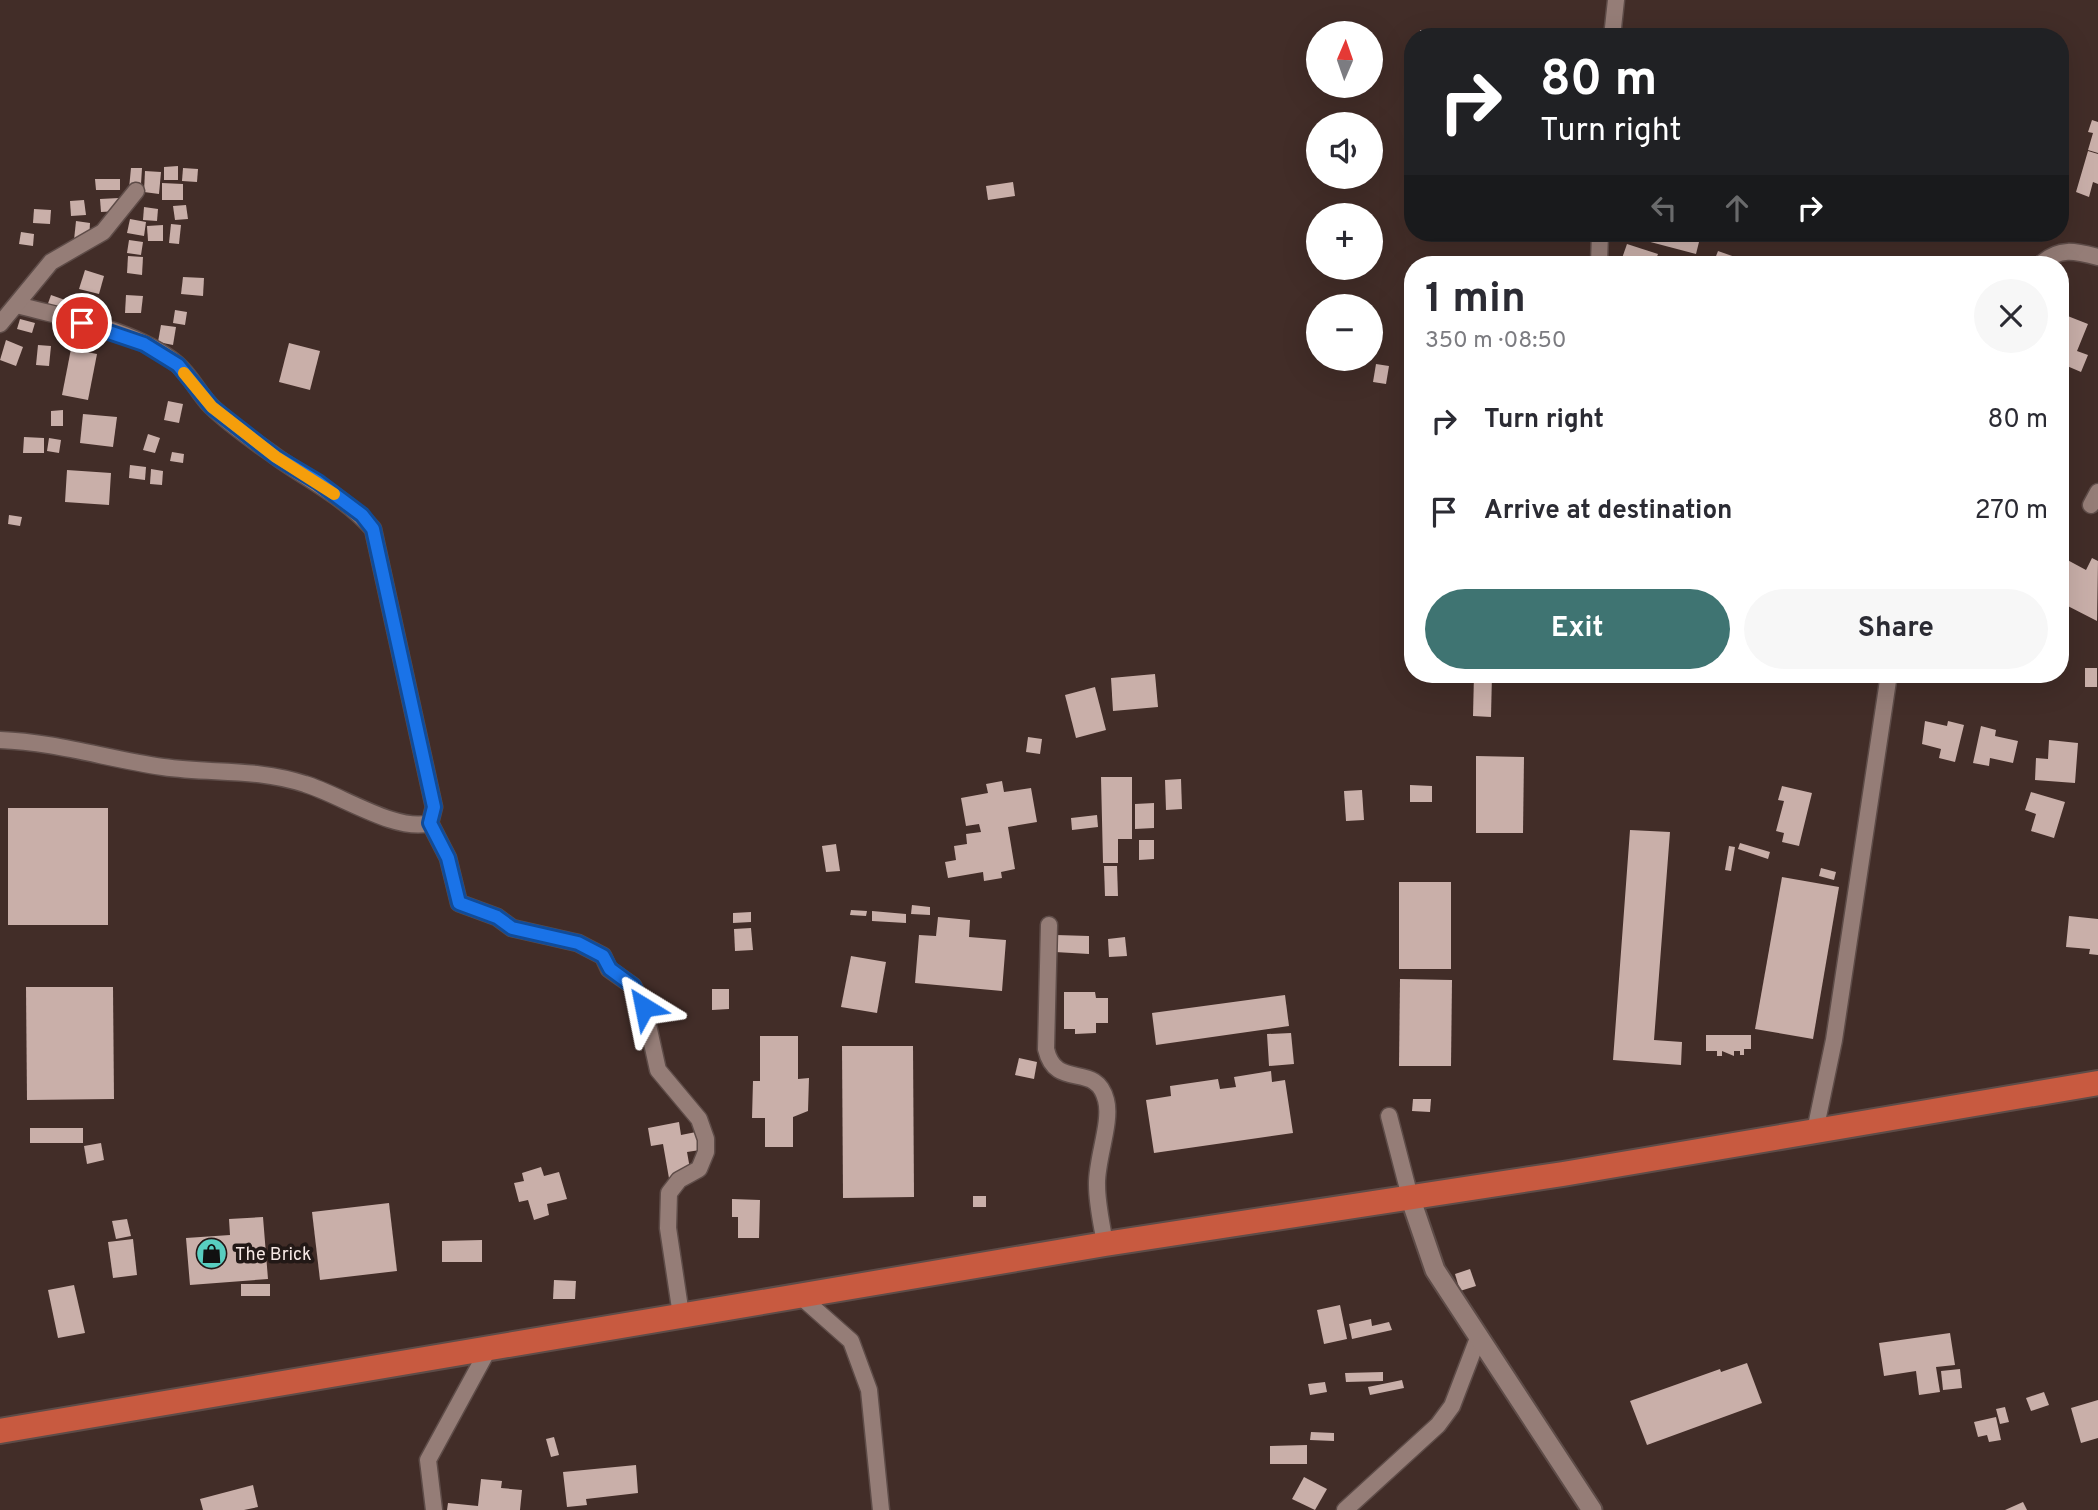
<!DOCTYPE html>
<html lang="en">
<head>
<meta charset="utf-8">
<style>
	:root { --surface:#fff; --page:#f7f7f7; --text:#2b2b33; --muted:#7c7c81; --accent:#3f7472 }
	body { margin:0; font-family:Overpass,sans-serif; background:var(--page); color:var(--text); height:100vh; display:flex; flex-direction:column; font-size:26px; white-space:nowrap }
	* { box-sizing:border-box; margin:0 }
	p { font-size:23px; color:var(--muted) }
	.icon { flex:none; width:38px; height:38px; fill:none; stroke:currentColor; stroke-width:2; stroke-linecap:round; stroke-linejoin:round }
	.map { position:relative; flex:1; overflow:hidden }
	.sheet { position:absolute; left:1404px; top:256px; width:665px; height:427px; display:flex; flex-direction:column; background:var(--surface); border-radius:28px; box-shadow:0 7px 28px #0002 }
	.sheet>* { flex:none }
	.top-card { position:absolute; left:1404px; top:28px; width:665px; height:214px; border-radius:28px; box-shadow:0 7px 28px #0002; background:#202124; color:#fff; overflow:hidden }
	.needle { width:46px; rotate:2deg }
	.fabs { position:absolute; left:1306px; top:21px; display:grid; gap:14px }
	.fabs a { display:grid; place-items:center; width:77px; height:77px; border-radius:50%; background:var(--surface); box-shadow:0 7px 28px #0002; font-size:35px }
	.pin { position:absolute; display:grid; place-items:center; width:60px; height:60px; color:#fff; margin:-30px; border:4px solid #fff; border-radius:50%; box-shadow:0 2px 7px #0007 }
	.me { position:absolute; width:77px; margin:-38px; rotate:325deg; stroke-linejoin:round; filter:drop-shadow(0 0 5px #0008) }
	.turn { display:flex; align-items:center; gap:24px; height:147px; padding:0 21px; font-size:32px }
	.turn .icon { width:91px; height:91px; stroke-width:2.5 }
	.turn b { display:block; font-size:49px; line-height:60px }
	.lanes { display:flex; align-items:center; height:66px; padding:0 21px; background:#0003; justify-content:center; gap:35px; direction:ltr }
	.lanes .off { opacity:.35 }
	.round { display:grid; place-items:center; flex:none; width:74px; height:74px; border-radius:37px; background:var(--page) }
	.overview { display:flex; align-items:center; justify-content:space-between; height:119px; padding:0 21px }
	h1 { font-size:42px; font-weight:700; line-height:52px }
	.action { display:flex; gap:14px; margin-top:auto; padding:14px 21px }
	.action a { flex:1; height:80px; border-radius:42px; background:var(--accent); color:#fff; font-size:28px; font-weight:700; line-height:80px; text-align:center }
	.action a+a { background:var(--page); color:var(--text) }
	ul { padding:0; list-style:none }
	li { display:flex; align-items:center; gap:21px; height:91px; padding:0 21px }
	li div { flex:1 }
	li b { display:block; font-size:26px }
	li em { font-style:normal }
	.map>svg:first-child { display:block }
	.building { fill:#c9afa9 }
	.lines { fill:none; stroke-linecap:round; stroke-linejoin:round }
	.minor-casing { stroke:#5e4c48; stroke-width:19 }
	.tertiary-casing { stroke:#5e4c48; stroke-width:23 }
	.trunk-casing { stroke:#5e4c48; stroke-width:28 }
	.minor { stroke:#957d77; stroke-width:16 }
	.tertiary { stroke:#957d77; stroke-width:19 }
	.trunk { stroke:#c85a40; stroke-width:24 }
	.route-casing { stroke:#114b97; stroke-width:18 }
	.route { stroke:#1a73e8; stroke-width:12 }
	.slow { stroke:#f59e0b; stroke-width:12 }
	.labels { text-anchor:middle; stroke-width:7; stroke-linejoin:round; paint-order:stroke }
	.poi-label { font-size:18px; fill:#f6e8e5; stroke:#221816; text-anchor:start }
</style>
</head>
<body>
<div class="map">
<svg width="2098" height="1510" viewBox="0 0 2098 1510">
	<rect width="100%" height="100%" fill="#422d28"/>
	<!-- building -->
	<g class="building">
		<path d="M1420 30 1483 32V37H1420Z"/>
		<path d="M2092 120 2098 122V153L2088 150 2093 133 2088 132Z"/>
		<path d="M2088 151 2098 154V184L2093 182 2089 197 2076 192Z"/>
		<path d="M178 166V180H164V167Z"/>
		<path d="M131 168H142L140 200 128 199Z"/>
		<path d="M183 168 198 169 197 182 182 181Z"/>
		<path d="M145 171 161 172 159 194 144 192Z"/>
		<path d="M95 179H120V190H96Z"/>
		<path d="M1013 182 1015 196 988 200 986 186Z"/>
		<path d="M162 183 183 184V200H162Z"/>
		<path d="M119 198V211L101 212 100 199Z"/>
		<path d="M84 200 86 215 71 216 70 201Z"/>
		<path d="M186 205 188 219 175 220 173 206Z"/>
		<path d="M144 207 158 209 157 221 143 220Z"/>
		<path d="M34 209 51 210 50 224 33 223Z"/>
		<path d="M130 219 146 222 144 236 127 233Z"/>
		<path d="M76 221 90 223 89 241 74 240Z"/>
		<path d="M171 224 181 225 179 244 169 243Z"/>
		<path d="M163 225V241H148L147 226Z"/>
		<path d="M21 232 34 234 33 246 19 244Z"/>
		<path d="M1641 233H1682L1700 238 1696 254 1639 239Z"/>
		<path d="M129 240 143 242 141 255 127 253Z"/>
		<path d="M1627 244 1658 254 1654 264H1620Z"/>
		<path d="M1718 251 1755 264H1713Z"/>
		<path d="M128 256 143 257 142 275 127 273Z"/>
		<path d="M85 270 104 276 99 294 79 289Z"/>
		<path d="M183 277 204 278 203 296 181 294Z"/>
		<path d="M51 295 65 300 58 317 45 312Z"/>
		<path d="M126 295 143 296 141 313H125Z"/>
		<path d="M83 303 93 305 90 319 79 317Z"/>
		<path d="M175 310 187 312 185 325 173 323Z"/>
		<path d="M2060 313 2088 324 2077 351 2088 355 2081 372 2060 363Z"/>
		<path d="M20 319 35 323 32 333 17 329Z"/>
		<path d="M161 325 176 327 173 345 158 342Z"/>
		<path d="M6 340 23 347 16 366 0 360Z"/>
		<path d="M289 343 320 351 310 390 279 382Z"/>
		<path d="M38 345 51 346 49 366 36 365Z"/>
		<path d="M71 349 97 354 88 400 62 395Z"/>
		<path d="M1376 364 1389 366 1386 384 1373 382Z"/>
		<path d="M168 401 183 404 179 423 164 420Z"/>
		<path d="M63 410V426H51V411Z"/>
		<path d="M83 414 117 417 113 447 80 443Z"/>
		<path d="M148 434 160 438 155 453 143 450Z"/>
		<path d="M24 437 44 438V453H23Z"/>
		<path d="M49 438 61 440 59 453 47 451Z"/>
		<path d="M172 452 184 454 183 463 170 461Z"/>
		<path d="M130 465 146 467 145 480 129 478Z"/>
		<path d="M151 469 163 471 162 485 150 484Z"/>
		<path d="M67 470 111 473 109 505 65 502Z"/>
		<path d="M9 515 22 517 20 526 8 524Z"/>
		<path d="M2060 556 2086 570 2092 558 2098 561 2097 621 2060 602Z"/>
		<rect x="2085" y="668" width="12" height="19"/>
		<path d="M1155 674 1158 707 1113 711 1111 678Z"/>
		<path d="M1474 674H1492L1491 717 1473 716Z"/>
		<path d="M1095 687 1106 730 1076 738 1065 695Z"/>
		<path d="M1925 721 1947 726 1948 721 1964 725 1955 762 1939 758 1941 749 1922 744Z"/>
		<path d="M1981 726 1996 730 1995 736 2018 741 2013 763 1990 758 1989 766 1973 763Z"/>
		<path d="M1028 737 1042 739 1040 754 1026 752Z"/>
		<path d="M2049 740 2078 743 2075 783 2035 780 2036 758 2048 759Z"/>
		<path d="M1476 756 1524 757 1523 833H1476Z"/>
		<path d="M1101 777H1132V839H1118V863H1103Z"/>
		<path d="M1181 779 1182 809 1166 810 1165 780Z"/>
		<path d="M1002 781 1004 792 1031 788 1037 822 1008 827 1015 869 1001 872 1002 878 984 881 983 872 948 878 945 862 956 860 954 846 967 844 966 834 981 832 979 824 966 826 961 798 988 793 986 784Z"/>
		<path d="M1410 785 1432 786V802H1410Z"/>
		<path d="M1782 786 1812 793 1799 846 1782 842 1784 833 1776 831 1784 801 1778 800Z"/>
		<path d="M1362 790 1364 820 1346 821 1344 791Z"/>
		<path d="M2031 792 2065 802 2054 838 2031 831 2036 814 2025 810Z"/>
		<path d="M1154 803V828L1135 829V804Z"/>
		<rect x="8" y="808" width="100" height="117"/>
		<path d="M1097 815 1098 827 1072 830 1071 818Z"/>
		<path d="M1630 830 1670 832 1654 1040 1682 1042 1681 1065 1613 1060Z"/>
		<path d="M1139 840H1154V859L1139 860Z"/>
		<path d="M1740 843 1770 852 1768 859 1738 849Z"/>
		<path d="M836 844 840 871 826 872 822 846Z"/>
		<path d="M1729 846 1735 847 1731 871 1725 870Z"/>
		<path d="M1104 866H1117L1118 896H1105Z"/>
		<path d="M1821 868 1836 872 1834 880 1819 876Z"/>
		<path d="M1782 877 1839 887 1813 1039 1755 1029Z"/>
		<rect x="1399" y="882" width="52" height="87"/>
		<path d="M912 905 930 907V915L911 914Z"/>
		<path d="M851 910 867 911 866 916 850 915Z"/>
		<path d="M872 911 906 914V923L872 921Z"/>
		<path d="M751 912V922L733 923V913Z"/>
		<path d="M2069 916 2098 919V955L2089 954 2090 949 2066 947Z"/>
		<path d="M938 917 970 920 969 937 1006 940 1002 991 915 983 919 935 936 936Z"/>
		<path d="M751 928 753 950 735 951 734 929Z"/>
		<path d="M1056 935 1089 936V954L1055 952Z"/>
		<path d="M1125 937 1127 956 1109 957 1108 939Z"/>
		<path d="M851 956 886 962 877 1013 841 1007Z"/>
		<path d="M1400 979 1452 980 1451 1066H1399Z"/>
		<path d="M26 987H113L114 1099 27 1100Z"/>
		<path d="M712 989H729V1009L712 1010Z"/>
		<path d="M1064 992H1095L1096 998H1108V1023H1096V1033L1075 1034V1029H1064Z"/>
		<path d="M1285 995 1289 1026 1156 1045 1152 1013Z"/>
		<path d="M1291 1033 1294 1064 1269 1066 1267 1034Z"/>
		<path d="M1706 1035H1751V1049H1744V1055H1740V1051H1734V1056L1722 1051V1056H1717V1051H1706Z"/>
		<path d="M760 1036H798V1079L809 1078 808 1111 793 1117V1147H765V1118H752L753 1081H760Z"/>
		<path d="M842 1046H913L914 1197 843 1198Z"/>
		<path d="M1019 1058 1037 1062 1034 1079 1015 1075Z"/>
		<path d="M1271 1071 1272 1082 1285 1080 1293 1133 1154 1153 1146 1100 1171 1096 1170 1086 1218 1079 1220 1089 1236 1087 1234 1077Z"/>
		<path d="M1413 1099H1431L1430 1112 1412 1111Z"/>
		<path d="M679 1122 681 1135 696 1132 700 1150 687 1152 692 1180 670 1184 663 1144 651 1146 648 1128Z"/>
		<rect x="30" y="1128" width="53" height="15"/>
		<path d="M101 1143 104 1160 87 1164 84 1146Z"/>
		<path d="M541 1167 544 1176 559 1172 567 1199 547 1204 549 1215 534 1220 528 1200 519 1202 514 1183 524 1181 522 1173Z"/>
		<rect x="973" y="1196" width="13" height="11"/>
		<path d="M732 1199 760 1200 759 1238H738V1217H732Z"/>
		<path d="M389 1203 397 1271 320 1280 312 1212Z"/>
		<path d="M263 1217 268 1279 190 1285 186 1238 230 1235 229 1219Z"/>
		<path d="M127 1219 131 1236 116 1239 112 1221Z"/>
		<path d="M133 1239 137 1275 113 1278 108 1242Z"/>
		<path d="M482 1240V1262H442V1241Z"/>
		<path d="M1470 1269 1476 1286 1460 1291 1455 1274Z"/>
		<path d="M554 1280 576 1281 575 1299H553Z"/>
		<rect x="241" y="1284" width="29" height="12"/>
		<path d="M74 1285 85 1333 58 1338 48 1290Z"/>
		<path d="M1340 1305 1347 1339 1324 1344 1317 1310Z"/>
		<path d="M1371 1319 1372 1326 1389 1322 1392 1330 1352 1339 1349 1324Z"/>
		<path d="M1950 1333 1955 1365 1936 1367 1940 1392 1919 1395 1916 1371 1884 1376 1879 1343Z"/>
		<path d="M1747 1363 1762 1403 1647 1445 1630 1401 1720 1369 1721 1372Z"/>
		<path d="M1960 1369 1962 1388 1943 1390 1941 1371Z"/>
		<path d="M1383 1372V1381L1346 1382 1345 1373Z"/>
		<path d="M1402 1380 1404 1388 1370 1395 1368 1387Z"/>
		<path d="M1325 1382 1327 1392 1310 1395 1308 1384Z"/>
		<path d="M2044 1392 2049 1405 2031 1411 2026 1398Z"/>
		<path d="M2098 1400V1438L2081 1443 2071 1408Z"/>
		<path d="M2005 1407 2009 1422 2000 1424 1996 1409Z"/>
		<path d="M1996 1417 2001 1440 1989 1442 1987 1435 1978 1437 1974 1422Z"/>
		<path d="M1311 1432 1334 1433V1441L1310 1440Z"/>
		<path d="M554 1437 559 1455 551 1457 546 1439Z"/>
		<path d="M1307 1445V1464H1270V1446Z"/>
		<path d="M636 1465 638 1493 586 1499 587 1505 567 1507 563 1472Z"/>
		<path d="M1304 1477 1327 1489 1315 1510 1292 1499Z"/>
		<path d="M481 1479 502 1481 501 1488 522 1490 520 1510H447L448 1503 478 1506Z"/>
		<path d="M253 1485 258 1507 244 1510H203L200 1499Z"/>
		<path d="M2023 1502 2027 1510H2005Z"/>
	</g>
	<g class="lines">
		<defs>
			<g id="minor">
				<path d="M1612 37 1616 0"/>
				<path d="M1599 264 1600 233"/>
				<path d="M2041 264C2059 247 2075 251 2098 257"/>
				<path d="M17 305C69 319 135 329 177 364 191 376 199 394 211 406 229 424 254 441 275 456 308 480 345 497 373 529L434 807 430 823"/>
				<path d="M0 324 51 262 103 232 136 191"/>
				<path d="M2091 505 2098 492"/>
				<path d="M0 740C55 742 108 759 163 767 212 774 256 768 305 784 339 794 397 833 430 823"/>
				<path d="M430 823 448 858 459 903 497 917 512 928 578 943 603 956 609 969 633 986 644 1007 658 1070 699 1119 706 1139V1152L699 1169 679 1180 669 1193 668 1228 681 1315"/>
				<path d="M1049 925 1046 1049C1056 1092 1096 1060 1106 1100 1112 1122 1096 1160 1097 1185 1097 1205 1102 1225 1105 1244"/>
				<path d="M1389 1116 1410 1197"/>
				<path d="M1815 1131 1834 1040 1889 674"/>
				<path d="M799 1295 851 1341 869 1390 881 1510"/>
				<path d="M434 1510 428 1460 489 1348"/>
				<path d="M1345 1510 1438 1425 1452 1406 1478 1338"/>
			</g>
			<path id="tertiary" d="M1410 1197 1435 1270 1592 1510"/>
			<path id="trunk" d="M0 1431 1105 1244 1563 1174 2098 1083"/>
		</defs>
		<!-- minor casing -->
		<use href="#minor" class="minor-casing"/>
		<!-- tertiary casing -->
		<use href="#tertiary" class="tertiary-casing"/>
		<!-- trunk casing -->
		<use href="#trunk" class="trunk-casing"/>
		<!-- minor -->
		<use href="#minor" class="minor"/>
		<!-- tertiary -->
		<use href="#tertiary" class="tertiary"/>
		<!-- trunk -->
		<use href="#trunk" class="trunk"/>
	</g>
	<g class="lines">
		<defs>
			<path id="route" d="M82 323 144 344 178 365 212 407 276 457 318 482 362 515 373 529 434 807 430 823 448 858 459 903 497 917 512 928 578 943 603 956 610 969 633 986 644 1007"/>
		</defs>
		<!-- route casing -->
		<use href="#route" class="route-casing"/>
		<!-- route -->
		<use href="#route" class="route"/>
		<!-- slow -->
		<path class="slow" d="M184 373 212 407 276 457 334 494"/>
	</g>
	<!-- icons -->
	<defs>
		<symbol id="shop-disc" viewBox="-11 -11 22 22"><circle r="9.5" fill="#58cec0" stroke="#221816"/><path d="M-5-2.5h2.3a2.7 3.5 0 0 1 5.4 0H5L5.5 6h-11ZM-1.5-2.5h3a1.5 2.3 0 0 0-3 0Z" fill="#111"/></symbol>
	</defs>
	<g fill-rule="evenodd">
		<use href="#shop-disc" x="194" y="1236" width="35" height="35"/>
	</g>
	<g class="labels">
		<!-- poi labels -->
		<g class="poi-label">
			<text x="235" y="1260">The Brick</text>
		</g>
	</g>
</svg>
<div class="fabs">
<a><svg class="needle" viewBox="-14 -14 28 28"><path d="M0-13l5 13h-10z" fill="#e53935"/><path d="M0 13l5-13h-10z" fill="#7c7c81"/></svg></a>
<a><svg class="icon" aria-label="sound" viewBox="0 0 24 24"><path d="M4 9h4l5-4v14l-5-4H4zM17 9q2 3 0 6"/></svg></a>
<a>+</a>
<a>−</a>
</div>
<div class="pin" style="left:82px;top:323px;background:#d93025"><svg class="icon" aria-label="arrive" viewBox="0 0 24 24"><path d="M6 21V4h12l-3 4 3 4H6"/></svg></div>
<svg class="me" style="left:644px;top:1007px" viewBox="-20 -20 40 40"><path d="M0-17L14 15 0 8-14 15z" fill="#1a73e8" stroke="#fff" stroke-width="4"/></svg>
<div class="top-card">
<div class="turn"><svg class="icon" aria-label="right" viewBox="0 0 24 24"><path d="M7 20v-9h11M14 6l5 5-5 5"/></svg><div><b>80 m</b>Turn right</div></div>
<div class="lanes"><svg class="icon off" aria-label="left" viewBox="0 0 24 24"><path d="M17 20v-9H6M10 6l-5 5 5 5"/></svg><svg class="icon off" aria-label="ahead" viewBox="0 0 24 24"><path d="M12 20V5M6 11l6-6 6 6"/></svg><svg class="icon" aria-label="right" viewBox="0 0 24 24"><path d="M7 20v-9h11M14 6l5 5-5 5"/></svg></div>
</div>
<section class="sheet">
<div class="overview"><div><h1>1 min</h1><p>350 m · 08:50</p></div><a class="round"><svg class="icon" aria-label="close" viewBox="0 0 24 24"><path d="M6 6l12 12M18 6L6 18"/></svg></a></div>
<ul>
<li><svg class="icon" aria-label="right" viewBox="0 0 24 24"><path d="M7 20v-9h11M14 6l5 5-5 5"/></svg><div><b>Turn right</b></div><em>80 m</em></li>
<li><svg class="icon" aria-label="arrive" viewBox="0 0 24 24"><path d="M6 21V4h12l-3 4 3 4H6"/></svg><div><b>Arrive at destination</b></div><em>270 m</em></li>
</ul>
<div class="action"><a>Exit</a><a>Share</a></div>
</section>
</div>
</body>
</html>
